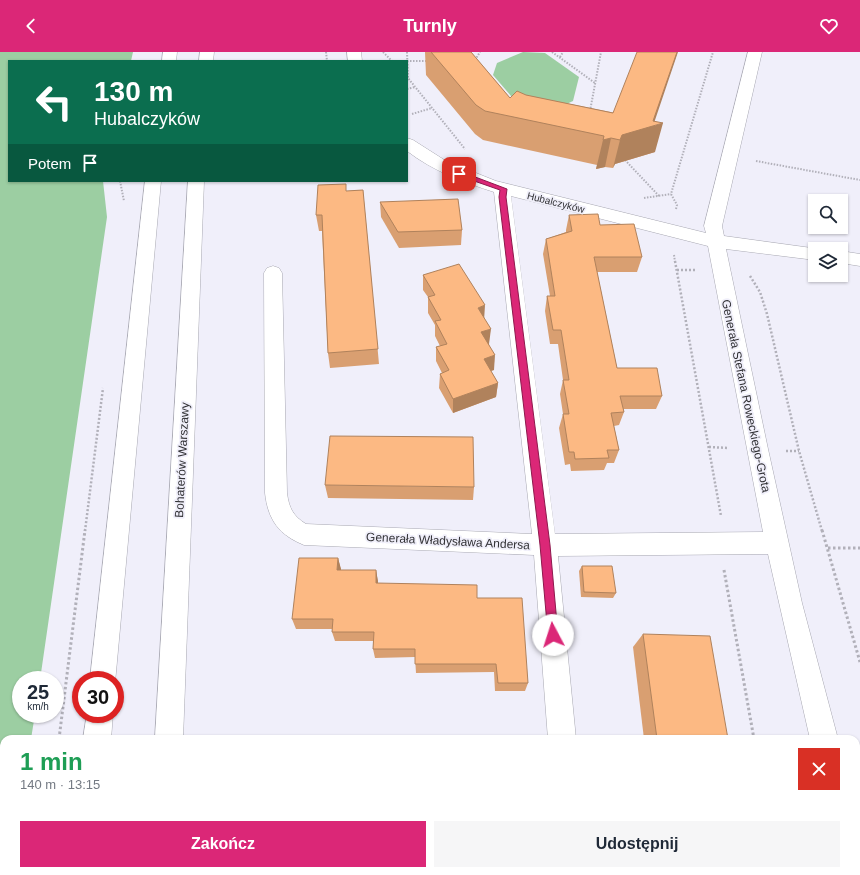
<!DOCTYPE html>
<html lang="pl">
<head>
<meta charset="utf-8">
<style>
	:root { --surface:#fff; --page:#f6f6f7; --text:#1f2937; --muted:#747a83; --accent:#db2777 }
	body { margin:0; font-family:Helvetica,sans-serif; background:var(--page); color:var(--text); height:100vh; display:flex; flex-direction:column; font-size:15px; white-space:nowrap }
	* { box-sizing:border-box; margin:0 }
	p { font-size:13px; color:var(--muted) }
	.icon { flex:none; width:22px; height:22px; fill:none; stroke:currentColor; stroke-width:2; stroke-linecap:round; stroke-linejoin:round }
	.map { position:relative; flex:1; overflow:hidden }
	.side { position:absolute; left:0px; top:683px; width:860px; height:140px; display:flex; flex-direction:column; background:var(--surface); border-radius:12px 12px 0 0; box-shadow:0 1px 3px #0004 }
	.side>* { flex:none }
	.hud { position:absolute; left:8px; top:8px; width:400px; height:122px; border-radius:0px; box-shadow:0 1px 3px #0004; background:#0b6e4f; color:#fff; overflow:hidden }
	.tools { position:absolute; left:808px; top:142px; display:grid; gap:8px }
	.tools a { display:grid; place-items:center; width:40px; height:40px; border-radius:0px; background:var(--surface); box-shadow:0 1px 3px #0004; font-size:20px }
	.speed { position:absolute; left:12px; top:619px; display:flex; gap:8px; font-size:20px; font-weight:700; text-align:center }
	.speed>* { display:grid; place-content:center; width:52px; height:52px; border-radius:50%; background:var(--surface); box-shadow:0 1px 3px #0004; line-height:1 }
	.speed small { font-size:10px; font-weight:400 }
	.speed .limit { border:6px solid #d22; background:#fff; color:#111 }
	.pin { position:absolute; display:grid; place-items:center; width:34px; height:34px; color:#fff; margin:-17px; border-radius:8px; box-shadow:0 2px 6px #0006 }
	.me { position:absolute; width:44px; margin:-22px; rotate:355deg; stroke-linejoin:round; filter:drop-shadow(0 0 3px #0008) }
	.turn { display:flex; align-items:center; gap:14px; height:84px; padding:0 20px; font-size:18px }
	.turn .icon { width:52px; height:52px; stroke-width:2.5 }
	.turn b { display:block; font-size:28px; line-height:34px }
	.then { display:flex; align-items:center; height:38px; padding:0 20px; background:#0003; gap:8px; font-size:15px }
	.round { display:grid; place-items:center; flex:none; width:42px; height:42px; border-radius:0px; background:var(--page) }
	.headline { display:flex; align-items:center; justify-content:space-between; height:68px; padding:0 20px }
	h1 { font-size:24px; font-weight:700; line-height:30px; color:#1e9e55 }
	.primary-button { display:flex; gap:8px; margin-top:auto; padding:8px 20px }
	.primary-button a { flex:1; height:46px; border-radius:0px; background:var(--accent); color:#fff; font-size:16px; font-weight:700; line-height:46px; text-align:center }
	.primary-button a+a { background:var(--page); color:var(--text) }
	header { display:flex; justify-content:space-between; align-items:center; height:52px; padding:0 20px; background:var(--accent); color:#fff; font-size:18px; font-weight:700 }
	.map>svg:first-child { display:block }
	.green { fill:#9ccea2 }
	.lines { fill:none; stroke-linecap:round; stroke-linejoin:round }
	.street-casing { stroke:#a8a8b2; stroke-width:1 }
	.secondary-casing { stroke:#a8a8b2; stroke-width:1 }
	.path-far2 { stroke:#b1b0b9; stroke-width:2; stroke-dasharray:1.5 1.5; stroke-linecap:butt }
	.path-far1 { stroke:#b1b0b9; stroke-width:2.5; stroke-dasharray:2 2; stroke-linecap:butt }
	.path { stroke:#b1b0b9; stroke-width:3; stroke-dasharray:2.5 2.5; stroke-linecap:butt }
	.street { fill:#fff; fill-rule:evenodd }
	.secondary { fill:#fff; fill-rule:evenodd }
	.wall { fill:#d99f71 }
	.shaded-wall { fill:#b0825c }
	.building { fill:#fcb983; stroke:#b0825c }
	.route { fill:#db2777; stroke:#8e194d }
	.labels { text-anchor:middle; stroke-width:3.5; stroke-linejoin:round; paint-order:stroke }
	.far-street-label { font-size:10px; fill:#323236; stroke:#f0effa }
	.street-label { font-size:12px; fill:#323236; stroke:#f0effa }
</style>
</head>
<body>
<header><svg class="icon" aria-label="back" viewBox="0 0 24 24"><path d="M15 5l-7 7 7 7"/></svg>Turnly<svg class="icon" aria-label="heart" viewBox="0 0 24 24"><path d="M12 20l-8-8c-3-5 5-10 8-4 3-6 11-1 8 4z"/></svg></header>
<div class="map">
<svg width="860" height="823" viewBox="0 0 860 823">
	<rect width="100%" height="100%" fill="#f0effa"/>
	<!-- green -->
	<g class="green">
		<path d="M0 0H133L131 9H9V129H103L107 165 40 628H21V662H35L31 687H4V819H10L9 823H0Z"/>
		<path d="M523 0 545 1 579 25 573 49 560 55 517 51 493 23 497 11Z"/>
	</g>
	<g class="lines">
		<defs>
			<g id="street">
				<path d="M347 0H361L362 9H348Z"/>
				<path d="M748 0H762L722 174 724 184 819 197H815V208L726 197 768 397 802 551 838 687H810L768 502 558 504 576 687H548L534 503 304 493C279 483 268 468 265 441L264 221 267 216 273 214 279 216 282 221 287 441C289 456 293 464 306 472L532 482 494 140C463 130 433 119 407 99V86L413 88 446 109 496 129 706 181 704 174ZM511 144 708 194 763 480 555 482Z"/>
				<path d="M841 199 860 202V214L841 211Z"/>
				<path d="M856 799 860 801V823H843L842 819H856Z"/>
				<path d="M534 819H564L563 823H533Z"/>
			</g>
			<g id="secondary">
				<path d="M163 0H177L176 9H162Z"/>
				<path d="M200 0H214L213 9H199Z"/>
				<path d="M145 129H161L115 631V628H90Z"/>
				<path d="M188 129H204L183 687H155Z"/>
				<path d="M87 662H113L111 687H83Z"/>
				<path d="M69 819H99L98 823H68Z"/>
				<rect x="147" y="819" width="30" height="4"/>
			</g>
		</defs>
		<!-- street casing -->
		<use href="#street" class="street-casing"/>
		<!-- secondary casing -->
		<use href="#secondary" class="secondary-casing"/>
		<!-- path-far2 -->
		<g class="path-far2">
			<path d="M326 0 327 9"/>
			<path d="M383 0 392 9"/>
			<path d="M407 0 408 26 465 97"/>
			<path d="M552 0 595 31"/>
			<path d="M560 5 563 0"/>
			<path d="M475 8 480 0"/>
			<path d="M407 9H426"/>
			<path d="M407 37 415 35"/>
			<path d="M590 59 601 0"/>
			<path d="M412 62 432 56"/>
			<path d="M625 108 659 144"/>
			<path d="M756 109 860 128"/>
			<path d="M120 129 124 149"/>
			<path d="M644 146 671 142"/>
			<path d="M676 157 677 153 671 142 713 0"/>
			<path d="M674 203 675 210"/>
		</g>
		<!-- path-far1 -->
		<g class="path-far1">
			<path d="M675 209 721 464"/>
			<path d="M677 218H696"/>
			<path d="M750 224 760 240 767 262 799 399 822 479"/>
			<path d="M709 395 729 396"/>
			<path d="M786 399H799"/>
			<path d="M85 479 103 336"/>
		</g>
		<!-- path -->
		<g class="path">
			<path d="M822 478 860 610"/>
			<path d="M828 496H860"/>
			<path d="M724 518 754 687"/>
			<path d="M59 687 85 478"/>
			<path d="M767 819 768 823"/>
			<path d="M38 823 39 819"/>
		</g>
		<!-- street -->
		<use href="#street" class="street"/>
		<!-- secondary -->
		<use href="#secondary" class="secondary"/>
	</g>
	<!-- wall -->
	<g class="wall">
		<path d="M425 0H471L510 46 526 43 655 69V100L615 112 613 116 605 115 596 117 597 113 483 88 475 82 426 23Z"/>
		<path d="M363 138 379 312 330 316 328 301 322 179H319L316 163 347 139Z"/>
		<path d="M380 150 462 178 461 193 399 196 381 165Z"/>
		<path d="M569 163 600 173 642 205 637 220H597L617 316 662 344 656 357H624V360L619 373 614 374 619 398 614 411H607L604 418 571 419 570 412 565 413 559 376 563 362 560 342 563 328 558 292H550L545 259 547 244H550L543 202 546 187 566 180V178Z"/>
		<path d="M423 223 484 266 494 318 491 319 498 331 496 345 453 361 439 336 440 322 442 321 436 309V295L440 294 435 284V273L428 261V245L423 238Z"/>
		<path d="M325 433 474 435 473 448 328 446Z"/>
		<path d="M338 506 341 518H376L378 531 477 546 528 631 525 639H495L494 620 416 621 415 605 375 606 373 597V589H335L332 580V577H296L292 567Z"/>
		<path d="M582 514 616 541 613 546 581 545 579 519Z"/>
		<path d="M643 582 728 687H644L633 595Z"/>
		<path d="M642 819H734L735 823H642Z"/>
	</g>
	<!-- shaded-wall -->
	<g class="shaded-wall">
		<path d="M677 0H678L653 74 663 71 655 100 615 112 613 116 620 88 622 83Z"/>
		<path d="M611 86 605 115 596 117 603 88Z"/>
		<path d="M485 253 484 269 478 256Z"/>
		<path d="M491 277 489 292 480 295 481 280Z"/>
		<path d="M495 303 494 318 482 321 484 307Z"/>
		<path d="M498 331 496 345 453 361V347Z"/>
		<path d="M338 506 341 517 340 529 337 518Z"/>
		<path d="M376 518 378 529V541L376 531Z"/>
	</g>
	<!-- building -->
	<g class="building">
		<path d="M431 0H471L510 46 517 39 526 43 613 61 637 0H677L653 69 663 71 622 83 620 88 611 86 603 88 604 84 485 59 476 53Z"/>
		<path d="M346 132V139L363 138 378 297 328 301 322 163H316L318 133Z"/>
		<path d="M458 147 462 178 398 180 380 150Z"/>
		<path d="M598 162 600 173 634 172 642 205H594L617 316H657L662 344H620L624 360 611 361 619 398H607L609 406 575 407 574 400H569L563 362H569L563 328H569L561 278H553L547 244H555L546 187 572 179 569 163Z"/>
		<path d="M459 212 485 253 478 256 491 277 481 280 495 303 484 307 498 331 453 347 440 322 449 318 436 295 447 292 435 269 441 268 428 245 435 243 423 223Z"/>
		<path d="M330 384 473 385 474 435 325 433Z"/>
		<path d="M299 506H338L337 518H376V531L477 533V546H522L528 631H498L496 612H415V597H373L374 580H332L333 567H292Z"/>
		<path d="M582 514H612L616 541 584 540Z"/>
		<path d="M643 582 710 584 728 687H657Z"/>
		<rect x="328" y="685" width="177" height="2"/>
		<path d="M654 819H734L735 823H655Z"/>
	</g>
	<!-- route -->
	<path class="route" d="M457 120H462L507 137 506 145 550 493 558 583 556 586 553 588 549 586 548 583 540 493 499 145 500 138 457 123Z"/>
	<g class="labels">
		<!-- far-street labels -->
		<g class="far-street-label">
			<text transform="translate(556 150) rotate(14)" y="4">Hubalczyków</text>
		</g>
		<!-- street labels -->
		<g class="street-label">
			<text transform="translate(746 344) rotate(78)" y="4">Generała Stefana Roweckiego-Grota</text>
			<text transform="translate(182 408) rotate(-87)" y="4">Bohaterów Warszawy</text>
			<text transform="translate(448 489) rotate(3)" y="4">Generała Władysława Andersa</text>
		</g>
	</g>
</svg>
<div class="tools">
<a><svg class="icon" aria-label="search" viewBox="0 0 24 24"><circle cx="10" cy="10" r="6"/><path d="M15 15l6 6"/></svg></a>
<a><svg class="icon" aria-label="layers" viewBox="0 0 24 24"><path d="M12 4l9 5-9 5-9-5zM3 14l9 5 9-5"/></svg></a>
</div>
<div class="speed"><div>25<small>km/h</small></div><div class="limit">30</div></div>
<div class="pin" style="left:459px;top:122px;background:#d93025"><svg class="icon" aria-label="arrive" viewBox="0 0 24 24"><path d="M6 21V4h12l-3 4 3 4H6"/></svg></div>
<svg class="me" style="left:553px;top:583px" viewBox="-20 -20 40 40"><circle r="19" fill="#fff"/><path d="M0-13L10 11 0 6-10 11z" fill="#db2777"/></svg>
<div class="hud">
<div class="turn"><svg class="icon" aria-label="left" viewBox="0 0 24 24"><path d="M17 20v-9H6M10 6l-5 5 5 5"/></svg><div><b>130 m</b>Hubalczyków</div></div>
<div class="then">Potem<svg class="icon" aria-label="arrive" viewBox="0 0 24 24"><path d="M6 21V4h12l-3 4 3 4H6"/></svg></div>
</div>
<section class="side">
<div class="headline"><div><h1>1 min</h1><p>140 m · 13:15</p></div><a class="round" style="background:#d93025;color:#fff"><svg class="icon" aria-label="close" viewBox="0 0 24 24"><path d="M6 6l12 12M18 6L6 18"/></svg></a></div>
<div class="primary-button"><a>Zakończ</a><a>Udostępnij</a></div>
</section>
</div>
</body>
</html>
